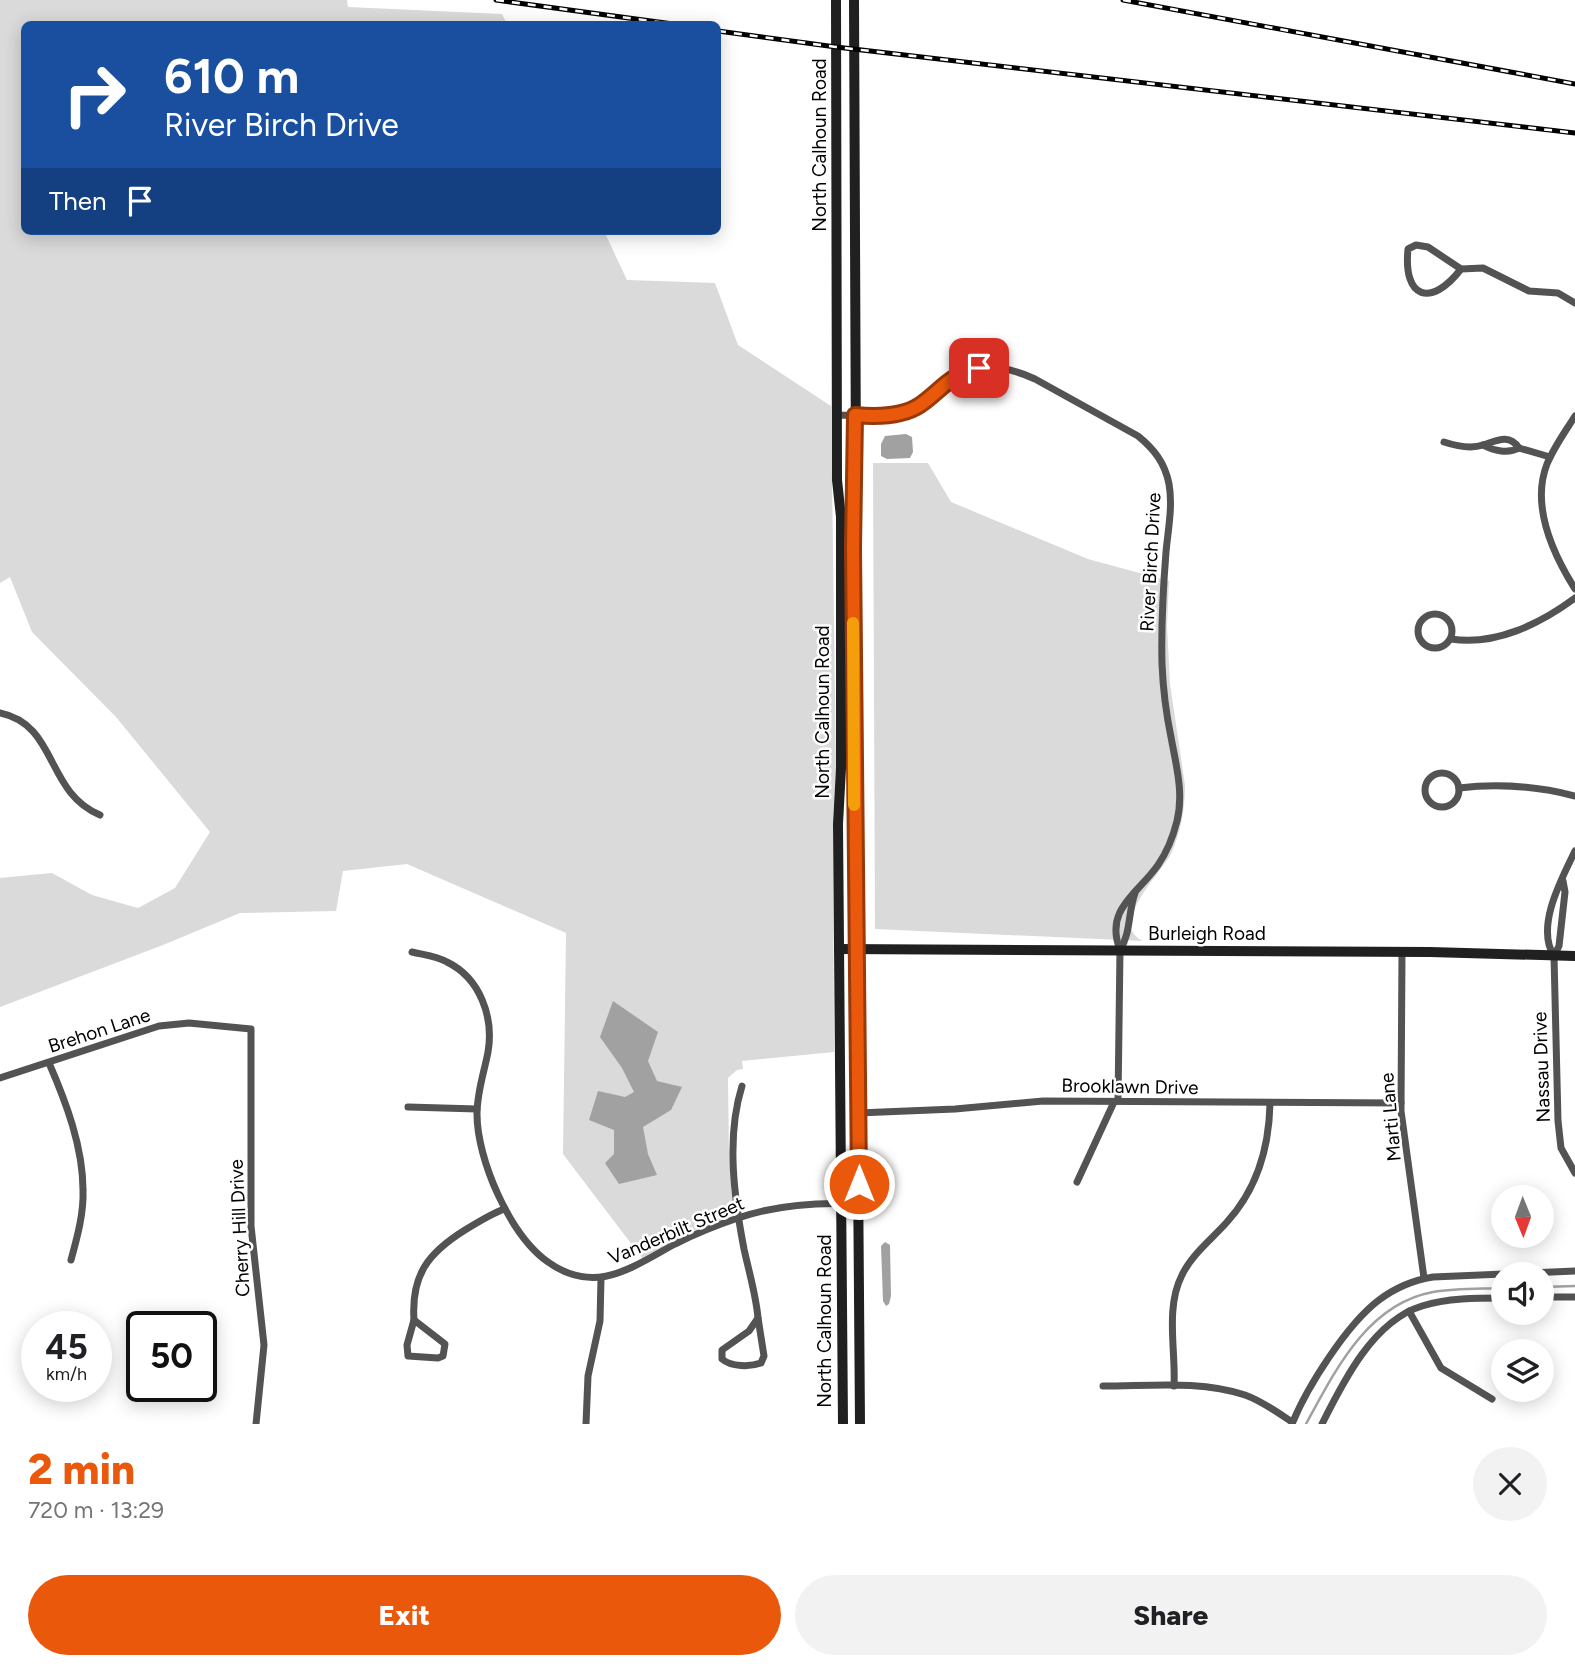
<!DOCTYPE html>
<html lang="en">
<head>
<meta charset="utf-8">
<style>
	:root { --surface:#fff; --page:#f2f2f2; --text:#202124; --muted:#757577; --accent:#ea580c }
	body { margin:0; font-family:Figtree,sans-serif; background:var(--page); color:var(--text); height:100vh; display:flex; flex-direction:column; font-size:26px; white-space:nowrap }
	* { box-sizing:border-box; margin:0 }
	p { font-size:23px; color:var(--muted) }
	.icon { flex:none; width:38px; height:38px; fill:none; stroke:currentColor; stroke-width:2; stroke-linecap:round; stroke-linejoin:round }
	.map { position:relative; height:1424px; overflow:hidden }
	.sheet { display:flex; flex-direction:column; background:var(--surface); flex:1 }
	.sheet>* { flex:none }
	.top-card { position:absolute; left:21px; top:21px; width:700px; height:214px; border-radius:10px; box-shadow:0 4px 18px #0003; background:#1a4fa0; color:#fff; overflow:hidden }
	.needle { width:46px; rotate:179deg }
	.buttons { position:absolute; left:1491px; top:1185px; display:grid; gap:14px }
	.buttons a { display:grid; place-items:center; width:63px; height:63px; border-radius:50%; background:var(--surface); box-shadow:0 4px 18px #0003; font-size:35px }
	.speed { position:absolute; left:21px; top:1311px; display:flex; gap:14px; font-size:35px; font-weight:700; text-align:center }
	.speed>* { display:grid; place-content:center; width:91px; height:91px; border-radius:50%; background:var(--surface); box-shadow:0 4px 18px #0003; line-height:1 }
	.speed small { font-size:18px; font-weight:400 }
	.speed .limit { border:4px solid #111; border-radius:10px; background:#fff; color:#111 }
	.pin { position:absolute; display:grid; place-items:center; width:60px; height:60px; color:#fff; margin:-30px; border-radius:14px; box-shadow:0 4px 10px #0006 }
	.me { position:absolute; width:77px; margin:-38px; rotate:0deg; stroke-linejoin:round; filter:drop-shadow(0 0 5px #0008) }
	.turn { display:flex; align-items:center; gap:24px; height:147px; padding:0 28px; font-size:32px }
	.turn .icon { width:91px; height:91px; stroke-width:2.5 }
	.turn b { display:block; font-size:49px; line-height:60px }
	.then { display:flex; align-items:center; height:66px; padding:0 28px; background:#0003; gap:14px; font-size:26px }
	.round { display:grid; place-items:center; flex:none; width:74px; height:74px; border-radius:37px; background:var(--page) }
	.headline { display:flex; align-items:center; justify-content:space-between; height:119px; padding:0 28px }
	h1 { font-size:42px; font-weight:800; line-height:52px; color:var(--accent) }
	.primary-button { display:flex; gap:14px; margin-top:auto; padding:14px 28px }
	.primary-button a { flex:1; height:80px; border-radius:42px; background:var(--accent); color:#fff; font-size:28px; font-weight:800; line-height:80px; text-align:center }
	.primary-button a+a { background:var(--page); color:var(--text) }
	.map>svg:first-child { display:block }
	.green { fill:#dadada }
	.water { fill:#a1a1a1 }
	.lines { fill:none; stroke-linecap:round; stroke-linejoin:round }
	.stream { stroke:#a1a1a1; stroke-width:2.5 }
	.street { stroke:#535353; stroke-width:7 }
	.secondary { stroke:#202020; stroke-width:10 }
	.rail-casing { stroke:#000; stroke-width:5 }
	.rail { stroke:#fff; stroke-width:2.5; stroke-dasharray:8; stroke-linecap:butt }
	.route-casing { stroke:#983908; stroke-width:18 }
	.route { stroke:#ea580c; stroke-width:12 }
	.slow { stroke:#f59e0b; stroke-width:12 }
	.labels { text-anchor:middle; stroke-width:5; stroke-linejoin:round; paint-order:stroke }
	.street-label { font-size:19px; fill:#000; stroke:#fff }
</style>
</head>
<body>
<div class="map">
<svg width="1575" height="1424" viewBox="0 0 1575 1424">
	<rect width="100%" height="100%" fill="#fff"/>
	<!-- green -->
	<g class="green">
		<path d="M0 0H347L348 7 502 14 507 24H24V231H604L627 280 715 283 738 345 831 406 836 769 833 821 834 1052 742 1061 743 1069 737 1070 728 1078 729 1158 733 1207 728 1217 687 1234 642 1258 563 1154 566 933 407 864 343 871 336 911 240 913 163 945 0 1007V878L52 873 92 895 138 908 175 888 210 832 116 717 32 632 10 577 0 583Z"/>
		<path d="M873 463H928L951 502 1088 559 1169 581 1167 625 1170 684 1185 785C1185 809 1181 832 1171 854 1162 872 1107 925 1143 941L875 929Z"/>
	</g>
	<!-- water -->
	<g class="water">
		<path d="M906 434 912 437 913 452 910 458 887 459 881 456V444L885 436Z"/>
		<path d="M613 1001 658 1032 648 1061 657 1081 682 1087 671 1110 643 1127 648 1154 657 1175 619 1184 605 1163 614 1154V1130L589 1120 598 1091 625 1097 634 1092 622 1068 600 1037Z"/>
		<path d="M885 1242 890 1245 891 1296 889 1304 886 1306 883 1301 881 1246Z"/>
	</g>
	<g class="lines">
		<!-- stream -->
		<g class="stream">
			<path d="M1542 1287 1575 1286"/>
			<path d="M1306 1424C1335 1371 1367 1304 1433 1292 1456 1288 1480 1289 1503 1288"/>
		</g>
		<!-- street -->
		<g class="street">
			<path d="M1461 269C1431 308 1403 299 1408 249L1416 245 1428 247 1461 269 1483 268 1529 291 1558 293 1575 303"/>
			<path d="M837 415C858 415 882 419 903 413 919 407 930 395 942 384 970 361 1005 365 1035 379L1138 436C1154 449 1165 463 1169 484 1173 506 1168 530 1166 552 1163 590 1161 626 1162 664 1163 688 1166 713 1171 737 1176 765 1184 793 1177 821 1173 837 1167 852 1158 865 1138 894 1104 909 1120 950L1118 1101"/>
			<path d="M1575 416C1565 432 1554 447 1547 464 1531 505 1553 554 1575 589"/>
			<path d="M1444 442C1456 446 1471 449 1483 445 1496 441 1509 433 1519 448"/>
			<path d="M1483 445C1494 451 1508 454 1519 448L1550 457"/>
			<circle cx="1435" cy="631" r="17"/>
			<path d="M1451 639C1495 646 1540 624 1575 598"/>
			<path d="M0 713C58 725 45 792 100 815"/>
			<circle cx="1442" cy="790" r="17"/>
			<path d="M1459 788C1500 783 1536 786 1575 796"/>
			<path d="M1563 881 1565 892 1559 946 1554 956 1558 1121 1561 1148 1575 1173"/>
			<path d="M1120 950C1131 933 1128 912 1135 893"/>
			<path d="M412 952C424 955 436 956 447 962 480 978 494 1017 488 1052 484 1073 477 1092 477 1114 477 1160 510 1235 548 1262 596 1296 632 1267 675 1244 695 1234 717 1225 738 1218 776 1205 818 1202 858 1204"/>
			<path d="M1402 952 1401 1111 1424 1278"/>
			<path d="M1554 956C1535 927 1562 878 1575 851"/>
			<path d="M49 1063C66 1102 83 1147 83 1190 84 1213 77 1238 71 1260"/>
			<path d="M0 1078 159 1026 189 1023 251 1029V1226L264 1345 256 1424"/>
			<path d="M742 1086C726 1137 734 1197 744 1249 749 1272 756 1295 758 1318"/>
			<path d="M408 1107 477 1109"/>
			<path d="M858 1113 955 1109 1043 1101 1401 1103"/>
			<path d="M1077 1182 1114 1102"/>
			<path d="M1542 1297H1575"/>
			<path d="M1409 1311 1441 1368 1492 1399"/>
			<path d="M758 1318 764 1356 761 1363C750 1367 731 1367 722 1359V1350L749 1331Z"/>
			<path d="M414 1320C411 1275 428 1253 465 1230 478 1222 491 1214 504 1209"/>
			<path d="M414 1320 445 1344 443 1356 438 1358 408 1356 407 1345Z"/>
			<path d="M1103 1386C1149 1386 1201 1380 1245 1395 1262 1401 1277 1412 1292 1422"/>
			<path d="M1174 1386C1176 1351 1165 1308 1182 1275 1192 1254 1212 1239 1227 1222 1257 1189 1269 1147 1270 1104"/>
			<path d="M586 1424 588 1376 600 1321 601 1278"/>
			<path d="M1292 1424C1307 1387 1347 1324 1379 1300 1395 1288 1414 1280 1433 1277L1575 1271"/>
			<path d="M1322 1424C1343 1382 1373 1321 1422 1306 1447 1298 1477 1298 1503 1298"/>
		</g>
		<!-- secondary -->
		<g class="secondary">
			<path d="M836 0 837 480 841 517V768L838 824 843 1424"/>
			<path d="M854 0 856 469 853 520 860 1424"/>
			<path d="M839 949 1430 952 1575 956"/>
		</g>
		<defs>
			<g id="rail">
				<path d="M496 0 673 24"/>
				<path d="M1123 0 1575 84"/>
				<path d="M718 31 836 47 1575 133"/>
			</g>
		</defs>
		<!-- rail casing -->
		<use href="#rail" class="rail-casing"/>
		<!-- rail -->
		<use href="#rail" class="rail"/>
	</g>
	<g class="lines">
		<defs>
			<path id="route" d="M859 1184 853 548 855 415C876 417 902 417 920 405 944 388 947 376 979 368"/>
		</defs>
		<!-- route casing -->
		<use href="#route" class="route-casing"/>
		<!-- route -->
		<use href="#route" class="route"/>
		<!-- slow -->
		<path class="slow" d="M853 623 854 805"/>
	</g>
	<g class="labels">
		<!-- street labels -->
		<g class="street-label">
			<text transform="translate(819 145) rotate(-90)" y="7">North Calhoun Road</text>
			<text transform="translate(1150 562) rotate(-87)" y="7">River Birch Drive</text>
			<text transform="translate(822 712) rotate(-90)" y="7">North Calhoun Road</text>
			<text x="1207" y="940">Burleigh Road</text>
			<text transform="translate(99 1030) rotate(-18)" y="7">Brehon Lane</text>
			<text transform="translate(1541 1067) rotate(-92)" y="7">Nassau Drive</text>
			<text transform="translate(1130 1086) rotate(1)" y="7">Brooklawn Drive</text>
			<text transform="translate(1390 1117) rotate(-95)" y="7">Marti Lane</text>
			<text transform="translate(239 1228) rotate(-93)" y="7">Cherry Hill Drive</text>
			<text transform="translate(676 1230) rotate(-23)" y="7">Vanderbilt Street</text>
			<text transform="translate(824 1321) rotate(-90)" y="7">North Calhoun Road</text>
		</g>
	</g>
</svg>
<div class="buttons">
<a><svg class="needle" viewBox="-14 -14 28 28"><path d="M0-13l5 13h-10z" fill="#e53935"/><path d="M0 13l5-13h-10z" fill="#757577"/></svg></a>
<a><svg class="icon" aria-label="sound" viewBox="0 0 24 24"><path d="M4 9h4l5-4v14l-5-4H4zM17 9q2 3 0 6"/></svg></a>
<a><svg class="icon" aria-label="layers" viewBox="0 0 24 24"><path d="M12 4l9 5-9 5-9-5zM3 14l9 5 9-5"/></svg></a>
</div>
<div class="speed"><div>45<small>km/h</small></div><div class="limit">50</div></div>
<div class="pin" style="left:979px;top:368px;background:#d93025"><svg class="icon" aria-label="arrive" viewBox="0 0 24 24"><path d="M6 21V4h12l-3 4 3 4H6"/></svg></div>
<svg class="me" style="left:859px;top:1184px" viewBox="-20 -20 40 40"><circle r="17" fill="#ea580c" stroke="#fff" stroke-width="3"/><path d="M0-11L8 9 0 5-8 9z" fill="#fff"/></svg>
<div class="top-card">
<div class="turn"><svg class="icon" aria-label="right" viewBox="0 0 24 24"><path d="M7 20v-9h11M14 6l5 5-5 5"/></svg><div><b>610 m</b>River Birch Drive</div></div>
<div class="then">Then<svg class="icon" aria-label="arrive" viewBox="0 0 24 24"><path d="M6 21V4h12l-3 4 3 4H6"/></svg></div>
</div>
</div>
<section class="sheet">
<div class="headline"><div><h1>2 min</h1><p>720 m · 13:29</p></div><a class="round"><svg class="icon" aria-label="close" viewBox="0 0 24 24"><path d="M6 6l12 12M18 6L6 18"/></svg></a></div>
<div class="primary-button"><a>Exit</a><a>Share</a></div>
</section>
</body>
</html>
